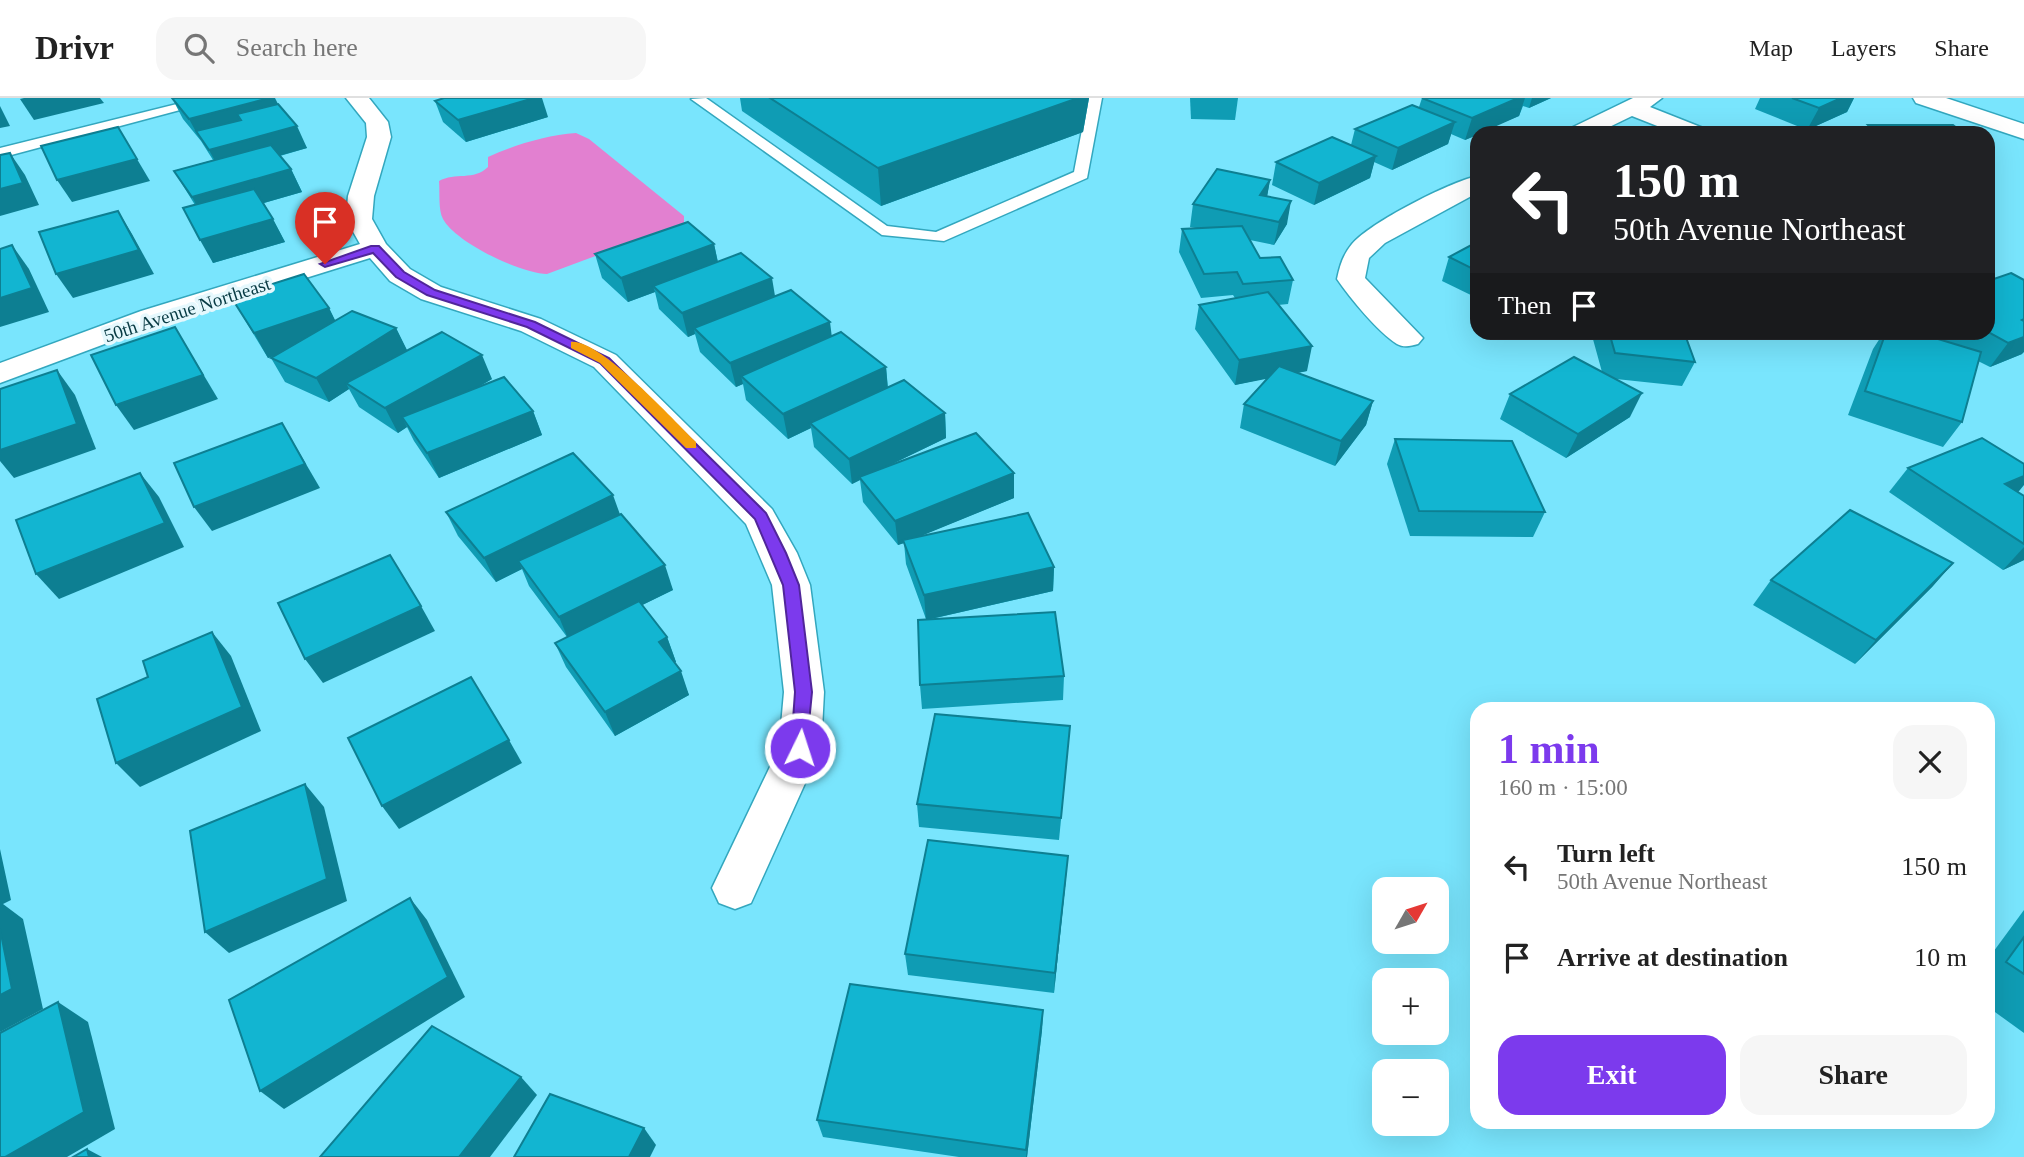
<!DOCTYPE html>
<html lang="en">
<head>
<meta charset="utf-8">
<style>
	:root { --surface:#fff; --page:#f6f6f6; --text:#222; --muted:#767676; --line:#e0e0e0; --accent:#7c3aed }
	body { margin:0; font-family:"Times New Roman",serif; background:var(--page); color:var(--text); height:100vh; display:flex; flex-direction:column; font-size:26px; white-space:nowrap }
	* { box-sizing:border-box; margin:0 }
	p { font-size:23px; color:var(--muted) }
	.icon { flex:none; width:38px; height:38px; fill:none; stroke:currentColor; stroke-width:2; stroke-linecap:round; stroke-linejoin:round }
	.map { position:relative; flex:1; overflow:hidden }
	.drawer { position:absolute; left:1470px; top:604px; width:525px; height:427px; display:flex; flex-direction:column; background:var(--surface); border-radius:21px; box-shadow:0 7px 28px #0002 }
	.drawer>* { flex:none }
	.guide { position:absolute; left:1470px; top:28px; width:525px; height:214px; border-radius:21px; box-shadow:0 7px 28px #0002; background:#202124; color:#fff; overflow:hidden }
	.needle { width:46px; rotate:51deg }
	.controls { position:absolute; left:1372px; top:779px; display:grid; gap:14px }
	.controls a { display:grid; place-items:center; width:77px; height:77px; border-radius:14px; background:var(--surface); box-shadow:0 7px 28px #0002; font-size:35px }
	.pin { position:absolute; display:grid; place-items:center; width:60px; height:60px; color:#fff; margin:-72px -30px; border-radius:50% 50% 50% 0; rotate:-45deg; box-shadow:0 0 7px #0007 }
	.pin .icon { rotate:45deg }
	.me { position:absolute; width:77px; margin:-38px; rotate:4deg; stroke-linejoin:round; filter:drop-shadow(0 0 5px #0008) }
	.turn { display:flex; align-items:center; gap:24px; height:147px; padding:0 28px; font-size:32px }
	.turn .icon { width:91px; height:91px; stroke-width:2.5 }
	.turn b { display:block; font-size:49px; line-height:60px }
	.then { display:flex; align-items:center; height:66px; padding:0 28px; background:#0003; gap:14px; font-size:26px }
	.round { display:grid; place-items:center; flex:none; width:74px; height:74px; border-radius:21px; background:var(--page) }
	.headline { display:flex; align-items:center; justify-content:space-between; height:119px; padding:0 28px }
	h1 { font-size:42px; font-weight:800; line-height:52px; color:var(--accent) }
	.button { display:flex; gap:14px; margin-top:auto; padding:14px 28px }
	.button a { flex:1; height:80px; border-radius:21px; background:var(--accent); color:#fff; font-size:28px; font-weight:800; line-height:80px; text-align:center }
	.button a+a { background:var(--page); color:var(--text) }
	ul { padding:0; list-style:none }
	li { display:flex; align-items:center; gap:21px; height:91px; padding:0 28px }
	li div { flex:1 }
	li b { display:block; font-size:26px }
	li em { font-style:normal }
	header { display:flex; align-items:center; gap:42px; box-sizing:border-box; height:98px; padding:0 35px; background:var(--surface); border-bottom:2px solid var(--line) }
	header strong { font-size:33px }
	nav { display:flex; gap:38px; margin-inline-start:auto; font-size:24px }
	.search { width:490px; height:63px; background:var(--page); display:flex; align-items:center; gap:18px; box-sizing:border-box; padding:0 24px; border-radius:21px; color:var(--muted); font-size:26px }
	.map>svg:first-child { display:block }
	.water { fill:#e280d0 }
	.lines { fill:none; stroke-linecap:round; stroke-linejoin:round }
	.service-casing { stroke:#33a7be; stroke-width:3 }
	.minor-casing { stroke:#33a7be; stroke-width:3 }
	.service { fill:#fff; fill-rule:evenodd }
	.minor { fill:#fff; fill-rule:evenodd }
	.wall { fill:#0f9cb4 }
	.shaded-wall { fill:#0d7f92 }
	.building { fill:#12b5d1; stroke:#0d7f92; stroke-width:2 }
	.route { fill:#7c3aed; stroke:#51269a; stroke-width:2 }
	.slow { fill:#f59e0b }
	.labels { text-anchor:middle; stroke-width:7; stroke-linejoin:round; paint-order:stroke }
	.far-street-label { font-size:19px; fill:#083a43; stroke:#e5f8fd }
</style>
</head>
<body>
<header>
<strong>Drivr</strong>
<div class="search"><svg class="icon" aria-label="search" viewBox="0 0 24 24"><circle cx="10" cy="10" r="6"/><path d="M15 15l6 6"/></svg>Search here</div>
<nav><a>Map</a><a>Layers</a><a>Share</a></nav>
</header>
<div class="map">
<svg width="2024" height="1059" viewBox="0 0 2024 1059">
	<rect width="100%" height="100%" fill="#79e5fd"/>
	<!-- water -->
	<path class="water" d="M576 35 589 41 684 118V125L547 176C522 176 456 145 443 121 438 112 440 94 439 83 455 74 474 83 488 69V59C515 47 546 37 576 35Z"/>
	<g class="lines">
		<defs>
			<g id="service">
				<path d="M201 0H225L0 60V50Z"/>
				<path d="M706 0 887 128 936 134 1074 74 1088 0H1102L1087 80 944 143 882 137 691 1Z"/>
			</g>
			<g id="minor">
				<path d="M346 0H369L388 24 391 39 374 98 372 121 386 146 410 171 441 189 541 221 616 257 772 411 797 455 810 487 824 594 821 650 751 805 735 811 719 805 712 790 779 650 784 594 772 487 746 426 594 269 521 233 421 201 390 183 370 160 161 225 0 285V265L141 213 360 146 346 121 348 98 367 39 366 25Z"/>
				<path d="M1633 0H1662L1650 9 1703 30 1707 35H1675L1632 18 1597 35H1567L1571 30Z"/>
				<path d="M1913 0H1946L2024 26V41L1916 5Z"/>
				<path d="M1477 78V95L1385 145 1369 160 1365 180 1423 240 1418 246C1411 248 1404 250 1397 246 1378 234 1350 200 1337 181 1340 167 1343 157 1352 146 1371 124 1448 85 1477 78Z"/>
			</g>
		</defs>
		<!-- service casing -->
		<use href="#service" class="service-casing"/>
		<!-- minor casing -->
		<use href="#minor" class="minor-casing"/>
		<!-- service -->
		<use href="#service" class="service"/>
		<!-- minor -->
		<use href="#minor" class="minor"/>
	</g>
	<!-- wall -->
	<g class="wall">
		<path d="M172 0 278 6 307 50 280 58 291 71 302 94 264 105 285 144 213 165 195 107 174 73 213 62 201 43 183 21Z"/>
		<path d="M740 0H1089L1083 34 881 108 742 13Z"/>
		<path d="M1190 0H1238L1235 22 1191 21Z"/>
		<path d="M1422 0H1551L1529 10 1523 8 1519 18 1477 35V37L1465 42 1451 36 1448 46 1392 72 1374 64 1370 80 1314 107 1272 87 1276 64 1351 47 1355 31 1419 9Z"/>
		<path d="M1760 0H1854L1847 14 1807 32 1755 11Z"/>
		<path d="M435 3 548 19 466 44 443 24Z"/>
		<path d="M1868 27 1963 35H1863Z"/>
		<path d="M1270 82 1267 98 1287 126 1274 147 1250 142 1260 160 1293 182 1288 206 1278 207 1307 273 1297 275 1373 303 1366 327 1335 368 1240 330 1244 306 1267 280 1235 287 1195 231 1199 207 1235 200 1233 197 1201 200 1179 154 1182 131 1196 130 1190 129 1193 106Z"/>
		<path d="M1477 144V200L1442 183 1449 159Z"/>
		<path d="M714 146 718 164 775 199 832 238 886 269 888 290 945 315 946 340 888 368 1014 375V400L920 438 1054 469 1053 493 931 521 1064 578 1063 602 922 611 920 587 926 521 906 466 904 445 898 447 863 404 860 382 852 386 814 349 811 330 788 341 746 302 743 286 736 289 700 254 695 236 688 239 659 211 655 194 628 204 602 180 595 156Z"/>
		<path d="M1988 183 2022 256 1990 269 1978 263 1962 324 1943 349 1848 317 1873 251 1884 234H1915L1940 242 1927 234H1988Z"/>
		<path d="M231 199 329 210 335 223 396 230 407 253 492 281 477 290 533 313 542 337 439 380 414 343 407 329 398 335 359 309 349 291 329 304 285 284 271 260 276 257 268 260Z"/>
		<path d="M1591 234H1684L1695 264 1682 288 1616 281 1630 319 1566 360 1500 321 1510 296 1602 274Z"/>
		<path d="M1738 234H1794L1792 239Z"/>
		<path d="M1395 341 1545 414 1533 439 1410 438 1387 366Z"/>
		<path d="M1908 370 2018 394 2024 398V462L2003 472 1889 394Z"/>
		<path d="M446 414 620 416 673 492 642 507 667 539 676 564H674L689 597 615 638 566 569 555 545 567 539 529 488 522 471 496 484 458 438Z"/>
		<path d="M1953 465 1932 489 1855 566 1753 507 1771 482Z"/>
		<path d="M1068 651 1059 742 919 729 917 706Z"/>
		<path d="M1066 780 1054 895 908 877 905 856Z"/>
		<path d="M2024 812V935L1988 909V861Z"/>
		<path d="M1043 912 1042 932 1027 1059H959L823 1039 817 1022Z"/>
	</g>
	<!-- shaded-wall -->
	<g class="shaded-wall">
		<path d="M24 0H100L104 5 34 22 20 1Z"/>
		<path d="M269 0H275L285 20 241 22 237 16 244 31 196 33 201 43 189 21Z"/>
		<path d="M534 0H542L548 19 466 44 458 22Z"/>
		<path d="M1078 0H1089L1083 34 881 108 878 70Z"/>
		<path d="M1518 0H1525L1519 18 1481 35H1477V37L1465 42 1472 20Z"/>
		<path d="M1532 0H1551L1529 10Z"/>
		<path d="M1841 0H1854L1847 14 1807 32 1819 10Z"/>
		<path d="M0 8 10 28 0 30Z"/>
		<path d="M1455 24 1448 46 1392 72 1398 50Z"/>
		<path d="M297 28 307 50 221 74 209 52Z"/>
		<path d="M118 29 150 83 72 104 57 82Z"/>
		<path d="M10 55 25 77 39 107 0 118V91Z"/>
		<path d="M1376 58 1370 80 1314 107 1319 85Z"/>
		<path d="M291 71 302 94 205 122 192 99Z"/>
		<path d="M1270 82 1266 105 1256 120 1260 97Z"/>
		<path d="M1291 103 1287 126 1274 147 1279 124Z"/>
		<path d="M118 113 132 136 154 176 73 200 56 176Z"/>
		<path d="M273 121 285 144 213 165 200 142Z"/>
		<path d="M714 146 719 170 653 188 655 194 628 204 621 180Z"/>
		<path d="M12 147 29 171 49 214 0 229V200Z"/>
		<path d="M772 180 776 204 694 230 695 236 688 239 682 215Z"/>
		<path d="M329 210 341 234 268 260 254 235Z"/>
		<path d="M830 224 833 248 741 278 743 286 736 289 730 265Z"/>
		<path d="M175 229 218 301 134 332 116 307Z"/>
		<path d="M396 230 408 254 346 285 349 291 329 304 316 280Z"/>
		<path d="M2024 239V254L2022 256 1990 269 2008 245Z"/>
		<path d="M1312 248 1307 273 1235 287 1239 262Z"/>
		<path d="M482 257 492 281 409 328 402 319 407 329 398 335 385 310Z"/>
		<path d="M886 269 888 294 810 325 811 330 788 341 783 316Z"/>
		<path d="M57 272 75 297 96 351 14 380 0 363V352Z"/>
		<path d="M1642 295 1630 319 1566 360 1578 336Z"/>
		<path d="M1373 303 1366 327 1335 368 1341 343Z"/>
		<path d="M533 313 542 337 439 380 427 355Z"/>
		<path d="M945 315 946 340 861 381 859 379 860 382 852 386 849 361Z"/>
		<path d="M282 325 320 390 212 433 194 409Z"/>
		<path d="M140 375 159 399 184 449 59 501 36 476Z"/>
		<path d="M1014 375V400L904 445 903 442 904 445 898 447 895 423Z"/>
		<path d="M2024 378V387L2015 398 2005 386Z"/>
		<path d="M613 397 622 422 518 463 522 471 496 484 484 460Z"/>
		<path d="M2024 449V462L2003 472Z"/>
		<path d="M1953 465 1932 489 1855 566 1876 542Z"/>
		<path d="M665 467 673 492 569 543 559 519Z"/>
		<path d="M1054 469 1053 493 926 522 924 497Z"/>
		<path d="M421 508 435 533 323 585 305 561Z"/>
		<path d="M212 534 231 558 261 633 140 689 116 665Z"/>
		<path d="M667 539 676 564 667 568 659 544Z"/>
		<path d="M681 573 689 597 615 638 605 614Z"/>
		<path d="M509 642 522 665 399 731 382 708Z"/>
		<path d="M305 686 324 709 347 803 229 855 205 834Z"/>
		<path d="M0 751 11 802 3 806 23 821 43 911 0 934Z"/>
		<path d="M1068 758 1066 780 1054 895 1055 875Z"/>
		<path d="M410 800 427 822 465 899 284 1011 260 993Z"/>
		<path d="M58 904 88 924 115 1031 67 1059H5Z"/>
		<path d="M1043 912 1042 932 1027 1059H1026Z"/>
		<path d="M521 979 537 997 490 1059H459Z"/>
		<path d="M644 1030 656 1047 650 1059H629Z"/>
		<path d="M87 1051 102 1059H89Z"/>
	</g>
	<!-- building -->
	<g class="building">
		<path d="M172 0H269L189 21Z"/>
		<path d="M444 0H534L458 22 435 3Z"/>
		<path d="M770 0H1078L878 70Z"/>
		<path d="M1422 0H1518L1472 20Z"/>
		<path d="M1792 0H1841L1819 10Z"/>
		<path d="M278 6 297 28 209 52 196 33 241 22 237 16Z"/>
		<path d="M1412 7 1455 24 1398 50 1355 31Z"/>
		<path d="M1868 27H1953L1963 35H1876Z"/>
		<path d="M118 29 137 61 57 82 41 48Z"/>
		<path d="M1332 39 1376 58 1319 85 1276 64Z"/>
		<path d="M271 47 291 71 192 99 174 73Z"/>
		<path d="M10 55 23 85 0 91V57Z"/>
		<path d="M1217 71 1270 82 1260 97 1291 103 1279 124 1193 106Z"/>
		<path d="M254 91 273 121 200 142 183 110Z"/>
		<path d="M118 113 139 152 56 176 39 134Z"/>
		<path d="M688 124 714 146 621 180 595 156Z"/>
		<path d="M1242 128 1260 160 1280 159 1293 182 1243 186 1237 174 1204 176 1182 131Z"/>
		<path d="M1477 144V173L1449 159Z"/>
		<path d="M12 147 32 190 0 200V151Z"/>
		<path d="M741 155 772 180 682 215 653 188Z"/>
		<path d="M2011 175 2024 182V221L2022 222 2024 223V239L2008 245 1988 234V183Z"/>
		<path d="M304 176 329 210 254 235 231 199Z"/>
		<path d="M791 192 830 224 730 265 694 230Z"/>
		<path d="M1268 194 1312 248 1239 262 1199 207Z"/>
		<path d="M352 213 396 230 316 280 271 260Z"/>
		<path d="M175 229 203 277 116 307 91 257Z"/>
		<path d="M442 234 482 257 385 310 346 285Z"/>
		<path d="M841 234 886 269 783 316 741 278Z"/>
		<path d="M1609 234H1684L1695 264 1615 255Z"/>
		<path d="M1886 234H1915L1981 254 1962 324 1865 293Z"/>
		<path d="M1574 259 1642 295 1578 336 1510 296Z"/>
		<path d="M1279 268 1373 303 1341 343 1244 306Z"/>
		<path d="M57 272 77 326 0 352V291Z"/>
		<path d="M504 279 533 313 427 355 402 319Z"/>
		<path d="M904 282 945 315 849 361 810 325Z"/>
		<path d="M282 325 305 366 194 409 174 365Z"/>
		<path d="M976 335 1014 375 895 423 859 379Z"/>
		<path d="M1982 340 2024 366V378L2005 386 2024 398V446L1908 370Z"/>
		<path d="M1395 341 1512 343 1545 414 1419 413Z"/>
		<path d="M573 355 613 397 484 460 446 414Z"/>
		<path d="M140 375 165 425 36 476 16 422Z"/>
		<path d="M1850 412 1953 465 1876 542 1771 482Z"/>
		<path d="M1028 415 1054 469 924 497 903 442Z"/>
		<path d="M621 416 665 467 559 519 518 463Z"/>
		<path d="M390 457 421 508 305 561 278 505Z"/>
		<path d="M639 503 667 539 659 544 681 573 605 614 555 545Z"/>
		<path d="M1055 514 1064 578 920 587 918 522Z"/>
		<path d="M212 534 242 609 116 665 97 601 148 579 143 563Z"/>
		<path d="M471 579 509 642 382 708 348 640Z"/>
		<path d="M935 616 1070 628 1061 720 917 706Z"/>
		<path d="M305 686 327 781 205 834 190 733Z"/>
		<path d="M928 742 1068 758 1055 875 905 856Z"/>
		<path d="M410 800 448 879 260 993 229 902Z"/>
		<path d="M0 831 12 891 0 897Z"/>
		<path d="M2024 839V876L2006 864Z"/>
		<path d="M850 886 1043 912 1026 1052 817 1022Z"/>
		<path d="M58 904 84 1014 5 1059H0V935Z"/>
		<path d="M432 928 521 979 459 1059H320Z"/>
		<path d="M550 996 644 1030 629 1059H514Z"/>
		<path d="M87 1051 89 1059H73Z"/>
	</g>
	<!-- route -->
	<path class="route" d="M371 148H379L404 174 435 192 535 224 609 260 766 415 786 455 799 487 812 594 806 655 800 657 791 650 795 594 783 487 755 421 600 265 527 229 427 197 396 179 373 155 325 169 320 166Z"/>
	<!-- slow -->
	<path class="slow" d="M571 244C599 240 674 323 696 344V350H686L600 265 571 250Z"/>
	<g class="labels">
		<!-- far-street labels -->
		<g class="far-street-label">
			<text transform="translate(187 211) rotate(-18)" y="7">50th Avenue Northeast</text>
		</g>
	</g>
</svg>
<div class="controls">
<a><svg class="needle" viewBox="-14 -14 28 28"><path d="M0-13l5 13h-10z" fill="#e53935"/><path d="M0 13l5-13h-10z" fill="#767676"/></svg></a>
<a>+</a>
<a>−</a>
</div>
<div class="pin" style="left:325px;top:166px;background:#d93025"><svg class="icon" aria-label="arrive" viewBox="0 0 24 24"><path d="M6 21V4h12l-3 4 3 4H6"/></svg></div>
<svg class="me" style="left:800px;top:650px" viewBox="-20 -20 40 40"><circle r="17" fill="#7c3aed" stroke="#fff" stroke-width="3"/><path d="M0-11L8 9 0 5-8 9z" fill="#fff"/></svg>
<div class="guide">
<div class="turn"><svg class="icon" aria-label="left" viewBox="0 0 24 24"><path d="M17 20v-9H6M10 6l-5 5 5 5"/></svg><div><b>150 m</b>50th Avenue Northeast</div></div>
<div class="then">Then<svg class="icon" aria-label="arrive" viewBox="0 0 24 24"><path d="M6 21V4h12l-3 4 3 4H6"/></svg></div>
</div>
<section class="drawer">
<div class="headline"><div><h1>1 min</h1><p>160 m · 15:00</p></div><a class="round"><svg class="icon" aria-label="close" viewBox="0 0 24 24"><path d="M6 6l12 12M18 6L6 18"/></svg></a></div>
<ul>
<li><svg class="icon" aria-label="left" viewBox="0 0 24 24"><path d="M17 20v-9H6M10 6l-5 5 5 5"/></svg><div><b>Turn left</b><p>50th Avenue Northeast</p></div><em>150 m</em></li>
<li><svg class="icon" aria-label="arrive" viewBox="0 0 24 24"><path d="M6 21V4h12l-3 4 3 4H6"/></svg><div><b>Arrive at destination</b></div><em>10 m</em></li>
</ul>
<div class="button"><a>Exit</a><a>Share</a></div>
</section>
</div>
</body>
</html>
